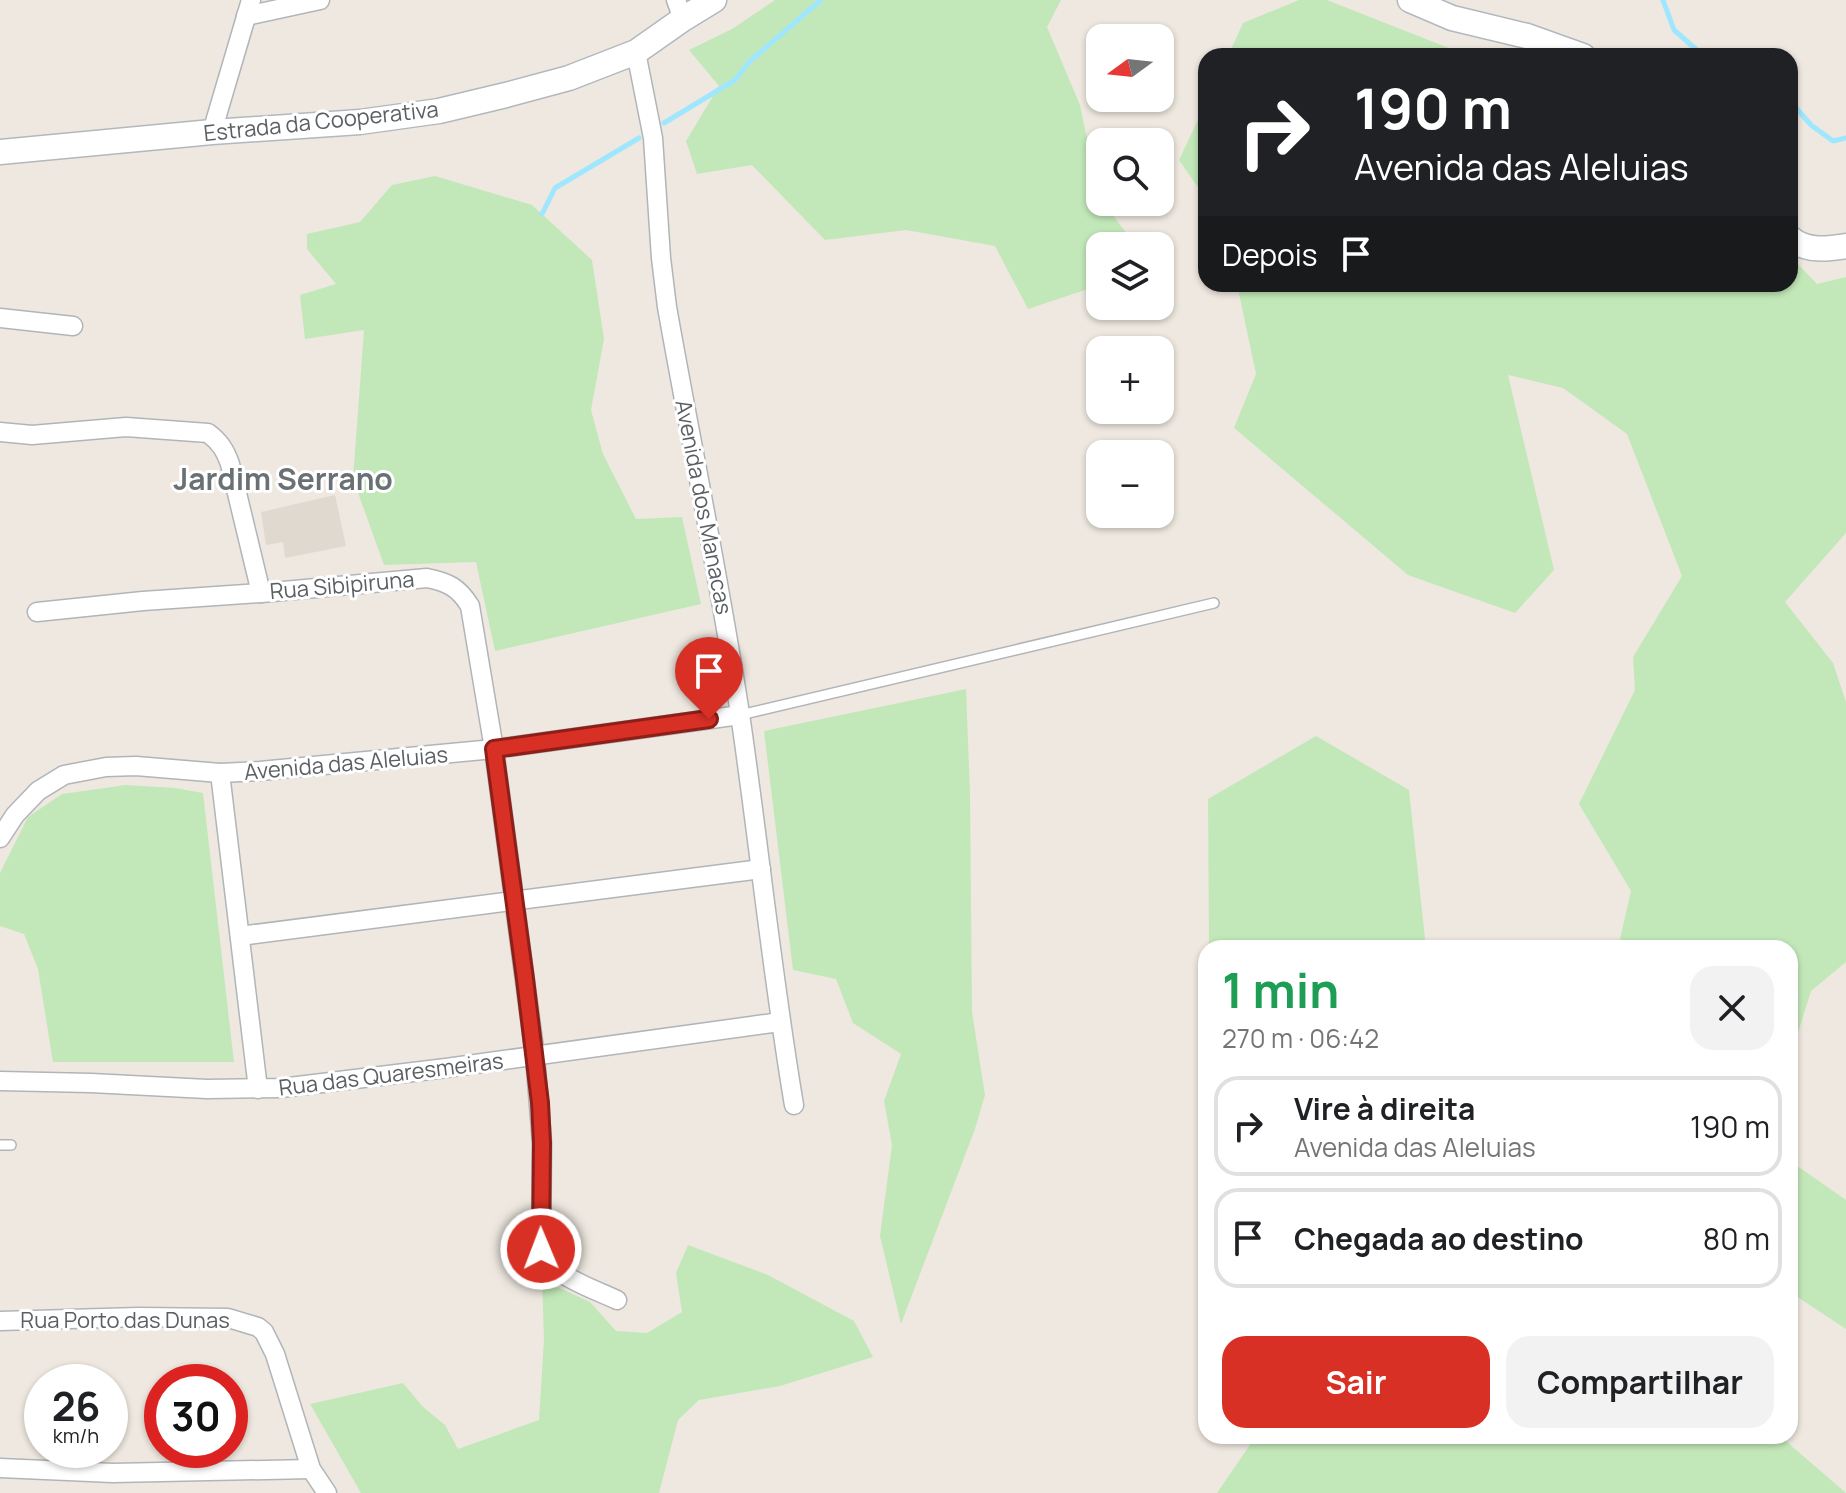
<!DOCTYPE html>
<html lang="pt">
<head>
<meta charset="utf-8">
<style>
	:root { --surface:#fff; --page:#f2f2f2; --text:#202124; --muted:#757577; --line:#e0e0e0; --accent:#d93025 }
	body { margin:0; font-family:Manrope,sans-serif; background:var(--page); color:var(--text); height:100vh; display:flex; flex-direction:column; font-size:30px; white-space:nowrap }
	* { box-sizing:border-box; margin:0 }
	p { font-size:26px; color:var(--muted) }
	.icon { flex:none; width:44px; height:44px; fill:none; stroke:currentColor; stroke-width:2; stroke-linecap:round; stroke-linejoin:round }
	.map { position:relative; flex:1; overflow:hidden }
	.panel { position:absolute; left:1198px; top:940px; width:600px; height:504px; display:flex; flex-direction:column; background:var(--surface); border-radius:24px; box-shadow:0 2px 6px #0004 }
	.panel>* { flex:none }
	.banner { position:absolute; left:1198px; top:48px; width:600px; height:244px; border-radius:24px; box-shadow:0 2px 6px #0004; background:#202124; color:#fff; overflow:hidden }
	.needle { width:52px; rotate:255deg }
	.controls { position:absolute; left:1086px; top:24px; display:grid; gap:16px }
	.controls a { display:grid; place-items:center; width:88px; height:88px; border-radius:16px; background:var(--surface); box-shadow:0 2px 6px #0004; font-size:40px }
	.speed { position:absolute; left:24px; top:1364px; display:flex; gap:16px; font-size:40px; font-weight:700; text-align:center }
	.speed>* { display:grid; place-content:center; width:104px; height:104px; border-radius:50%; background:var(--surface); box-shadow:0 2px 6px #0004; line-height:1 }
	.speed small { font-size:20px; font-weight:400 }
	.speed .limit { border:12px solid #d22; background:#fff; color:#111 }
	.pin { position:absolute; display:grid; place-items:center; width:68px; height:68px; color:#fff; margin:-82px -34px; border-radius:50% 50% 50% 0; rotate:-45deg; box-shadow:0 0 8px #0007 }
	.pin .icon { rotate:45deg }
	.me { position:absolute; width:88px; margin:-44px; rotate:359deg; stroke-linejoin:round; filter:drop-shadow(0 0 6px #0008) }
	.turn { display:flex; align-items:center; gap:28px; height:168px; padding:0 24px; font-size:36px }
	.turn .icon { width:104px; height:104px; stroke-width:2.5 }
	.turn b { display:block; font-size:56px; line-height:68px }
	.then { display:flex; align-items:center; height:76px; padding:0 24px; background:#0003; gap:16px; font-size:30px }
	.round { display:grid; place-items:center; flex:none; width:84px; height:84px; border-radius:24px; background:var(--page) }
	.summary { display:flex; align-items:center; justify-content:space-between; height:136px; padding:0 24px }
	h1 { font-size:48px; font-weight:700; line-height:60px; color:#1e9e55 }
	.cta { display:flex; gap:16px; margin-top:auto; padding:16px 24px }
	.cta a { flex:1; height:92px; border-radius:24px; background:var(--accent); color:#fff; font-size:32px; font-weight:700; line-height:92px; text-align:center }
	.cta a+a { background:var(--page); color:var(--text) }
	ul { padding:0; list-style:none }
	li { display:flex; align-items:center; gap:24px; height:100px; margin:0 16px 12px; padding:0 8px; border:4px solid var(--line); border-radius:24px }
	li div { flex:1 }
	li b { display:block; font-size:30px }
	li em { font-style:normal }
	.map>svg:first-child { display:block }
	.education { fill:#e0d9d0 }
	.green { fill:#c2e8b9 }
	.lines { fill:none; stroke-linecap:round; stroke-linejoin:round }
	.stream { stroke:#9ee7ff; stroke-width:5 }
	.service-casing { stroke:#b1b5b9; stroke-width:12 }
	.minor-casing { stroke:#b1b5b9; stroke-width:21 }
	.secondary-casing { stroke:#b2b8bd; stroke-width:27 }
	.service { stroke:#fff; stroke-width:9 }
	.minor { stroke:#fff; stroke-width:18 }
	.secondary { stroke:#fff; stroke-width:24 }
	.route-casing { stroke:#8d1f18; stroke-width:20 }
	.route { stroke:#d93025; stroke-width:14 }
	.labels { text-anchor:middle; stroke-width:6; stroke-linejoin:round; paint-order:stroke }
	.street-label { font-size:22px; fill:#595f63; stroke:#fff }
	.district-label { font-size:30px; font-weight:bold; fill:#6a7175; stroke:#fff }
</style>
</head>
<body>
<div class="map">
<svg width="1846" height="1493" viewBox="0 0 1846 1493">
	<rect width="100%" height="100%" fill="#eee8e0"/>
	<!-- education -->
	<path class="education" d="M335 495 346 546 285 558 283 542 266 545 261 512Z"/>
	<!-- green -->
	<g class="green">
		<path d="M775 0H1061L1047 27 1080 105 1100 202H1103L1136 246H1100V285L1028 309 995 246 906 230 825 240 752 165 697 174 686 141 719 86 689 50 732 29Z"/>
		<path d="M1299 0H1327L1469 56H1228L1243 23Z"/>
		<path d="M1206 103V199L1179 160Z"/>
		<path d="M435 176 532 205 592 260 604 339 591 410 603 454 636 519 682 517 701 604 495 651 476 562 384 565 353 479 364 330 305 339 300 295 336 284 307 249V234L360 222 392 185Z"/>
		<path d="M1790 256 1817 284 1846 277V533L1785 602 1833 663 1846 702V962L1811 991 1790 1058V948H1618L1631 891 1579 804 1635 690 1633 657 1682 576 1627 434 1563 388 1508 375 1554 570 1515 613 1408 575 1234 428 1256 374 1237 284H1790Z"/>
		<path d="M966 689 970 793 972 1012 985 1095 975 1129 901 1324 880 1236 892 1145 884 1101 901 1054 853 1023 836 979 793 970 764 731Z"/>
		<path d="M1316 736 1409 790 1426 948H1209L1208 799Z"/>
		<path d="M126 785 175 788 203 793 234 1062H53L38 969 24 934 0 926V873L28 817 62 794Z"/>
		<path d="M1790 1161 1846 1200V1329L1790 1292Z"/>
		<path d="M688 1245 768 1275 854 1321 873 1357 780 1386 699 1400 678 1420 659 1493H361L310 1404 403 1383 423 1407 445 1425 458 1449 539 1420 544 1340 542 1280 590 1302 616 1331 647 1333 682 1312 676 1273Z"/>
		<path d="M1256 1436H1780L1846 1493H1217Z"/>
	</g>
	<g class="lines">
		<!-- stream -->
		<g class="stream">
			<path d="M1663 0 1674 30 1698 51 1713 56"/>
			<path d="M1790 101 1811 125 1833 141 1846 138"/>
			<path d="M664 123 735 80 749 62 821 0"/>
			<path d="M542 214 555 188 639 138"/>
		</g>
		<defs>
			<g id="service">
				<path d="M740 715 1214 603"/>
				<path d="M0 1145H11"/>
			</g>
			<g id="minor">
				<path d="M676 0 683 19"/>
				<path d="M246 16 320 0"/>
				<path d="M636 52 653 138 661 258 667 307C691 442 719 577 740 714 759 844 772 975 794 1105"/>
				<path d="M212 132 251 0"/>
				<path d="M0 318 73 326"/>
				<path d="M0 432 32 435 126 427 208 433C220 442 225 450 230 464L261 593"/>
				<path d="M37 612 143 601 261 593 427 578C448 582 459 588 470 606L494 749 535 1056 542 1143 541 1249C549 1275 594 1289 617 1300"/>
				<path d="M220 773 258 1089"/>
				<path d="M0 838 15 815 38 791 64 775 106 767 136 766 220 773 260 771 494 749 740 715"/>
				<path d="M240 936 761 869"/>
				<path d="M0 1081 91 1083 207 1089 281 1088 446 1068 780 1022"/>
				<path d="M0 1321 138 1317 228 1318 258 1327 264 1332 275 1354 311 1469 327 1493"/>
				<path d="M0 1468 113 1473 311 1469"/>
			</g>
			<g id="secondary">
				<path d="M1410 0 1452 18 1527 36 1583 56"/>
				<path d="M0 152 212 132 360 122 439 111 506 95 569 78 636 52 683 19 714 0"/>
				<path d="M1790 238C1806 252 1827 249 1846 246"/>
			</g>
		</defs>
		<!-- service casing -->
		<use href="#service" class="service-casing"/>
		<!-- minor casing -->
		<use href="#minor" class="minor-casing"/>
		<!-- secondary casing -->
		<use href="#secondary" class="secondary-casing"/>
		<!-- service -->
		<use href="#service" class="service"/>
		<!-- minor -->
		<use href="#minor" class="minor"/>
		<!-- secondary -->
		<use href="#secondary" class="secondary"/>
	</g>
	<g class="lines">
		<defs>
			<path id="route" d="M541 1249 542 1143 540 1103 525 979 494 749 709 719"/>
		</defs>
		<!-- route casing -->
		<use href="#route" class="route-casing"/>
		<!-- route -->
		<use href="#route" class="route"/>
	</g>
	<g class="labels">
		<!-- street labels -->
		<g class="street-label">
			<text transform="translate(321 121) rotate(-6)" y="8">Estrada da Cooperativa</text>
			<text transform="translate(704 507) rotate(79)" y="8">Avenida dos Manacas</text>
			<text transform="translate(342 585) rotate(-5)" y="8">Rua Sibipiruna</text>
			<text transform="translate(346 763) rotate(-5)" y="8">Avenida das Aleluias</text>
			<text transform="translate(391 1074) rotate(-7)" y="8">Rua das Quaresmeiras</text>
			<text x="125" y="1328">Rua Porto das Dunas</text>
		</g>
		<!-- district labels -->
		<g class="district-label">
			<text x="283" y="490">Jardim Serrano</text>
		</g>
	</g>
</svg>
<div class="controls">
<a><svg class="needle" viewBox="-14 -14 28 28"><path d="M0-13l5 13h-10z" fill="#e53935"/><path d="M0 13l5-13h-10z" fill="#757577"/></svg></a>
<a><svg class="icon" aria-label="search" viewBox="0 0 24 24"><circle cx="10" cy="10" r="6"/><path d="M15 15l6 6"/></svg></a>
<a><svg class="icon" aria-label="layers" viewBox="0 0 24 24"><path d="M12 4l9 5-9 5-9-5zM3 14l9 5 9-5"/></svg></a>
<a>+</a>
<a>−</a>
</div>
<div class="speed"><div>26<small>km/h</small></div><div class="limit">30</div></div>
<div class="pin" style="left:709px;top:719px;background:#d93025"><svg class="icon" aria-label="arrive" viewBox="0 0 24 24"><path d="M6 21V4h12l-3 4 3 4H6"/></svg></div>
<svg class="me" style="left:541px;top:1249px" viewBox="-20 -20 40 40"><circle r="17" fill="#d93025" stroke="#fff" stroke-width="3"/><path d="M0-11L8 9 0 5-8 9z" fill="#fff"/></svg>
<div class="banner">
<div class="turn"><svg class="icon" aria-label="right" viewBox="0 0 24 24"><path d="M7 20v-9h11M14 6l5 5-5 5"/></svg><div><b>190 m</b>Avenida das Aleluias</div></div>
<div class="then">Depois<svg class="icon" aria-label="arrive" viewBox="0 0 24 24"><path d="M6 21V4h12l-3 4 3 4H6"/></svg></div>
</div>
<section class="panel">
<div class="summary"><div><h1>1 min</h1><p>270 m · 06:42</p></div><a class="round"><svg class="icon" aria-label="close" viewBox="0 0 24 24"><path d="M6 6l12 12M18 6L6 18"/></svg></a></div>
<ul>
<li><svg class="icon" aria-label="right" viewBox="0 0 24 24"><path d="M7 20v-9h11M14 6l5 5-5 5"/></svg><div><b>Vire à direita</b><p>Avenida das Aleluias</p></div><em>190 m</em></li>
<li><svg class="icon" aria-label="arrive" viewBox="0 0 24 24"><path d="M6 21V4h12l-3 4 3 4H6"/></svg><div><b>Chegada ao destino</b></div><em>80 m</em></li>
</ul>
<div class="cta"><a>Sair</a><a>Compartilhar</a></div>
</section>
</div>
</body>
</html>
